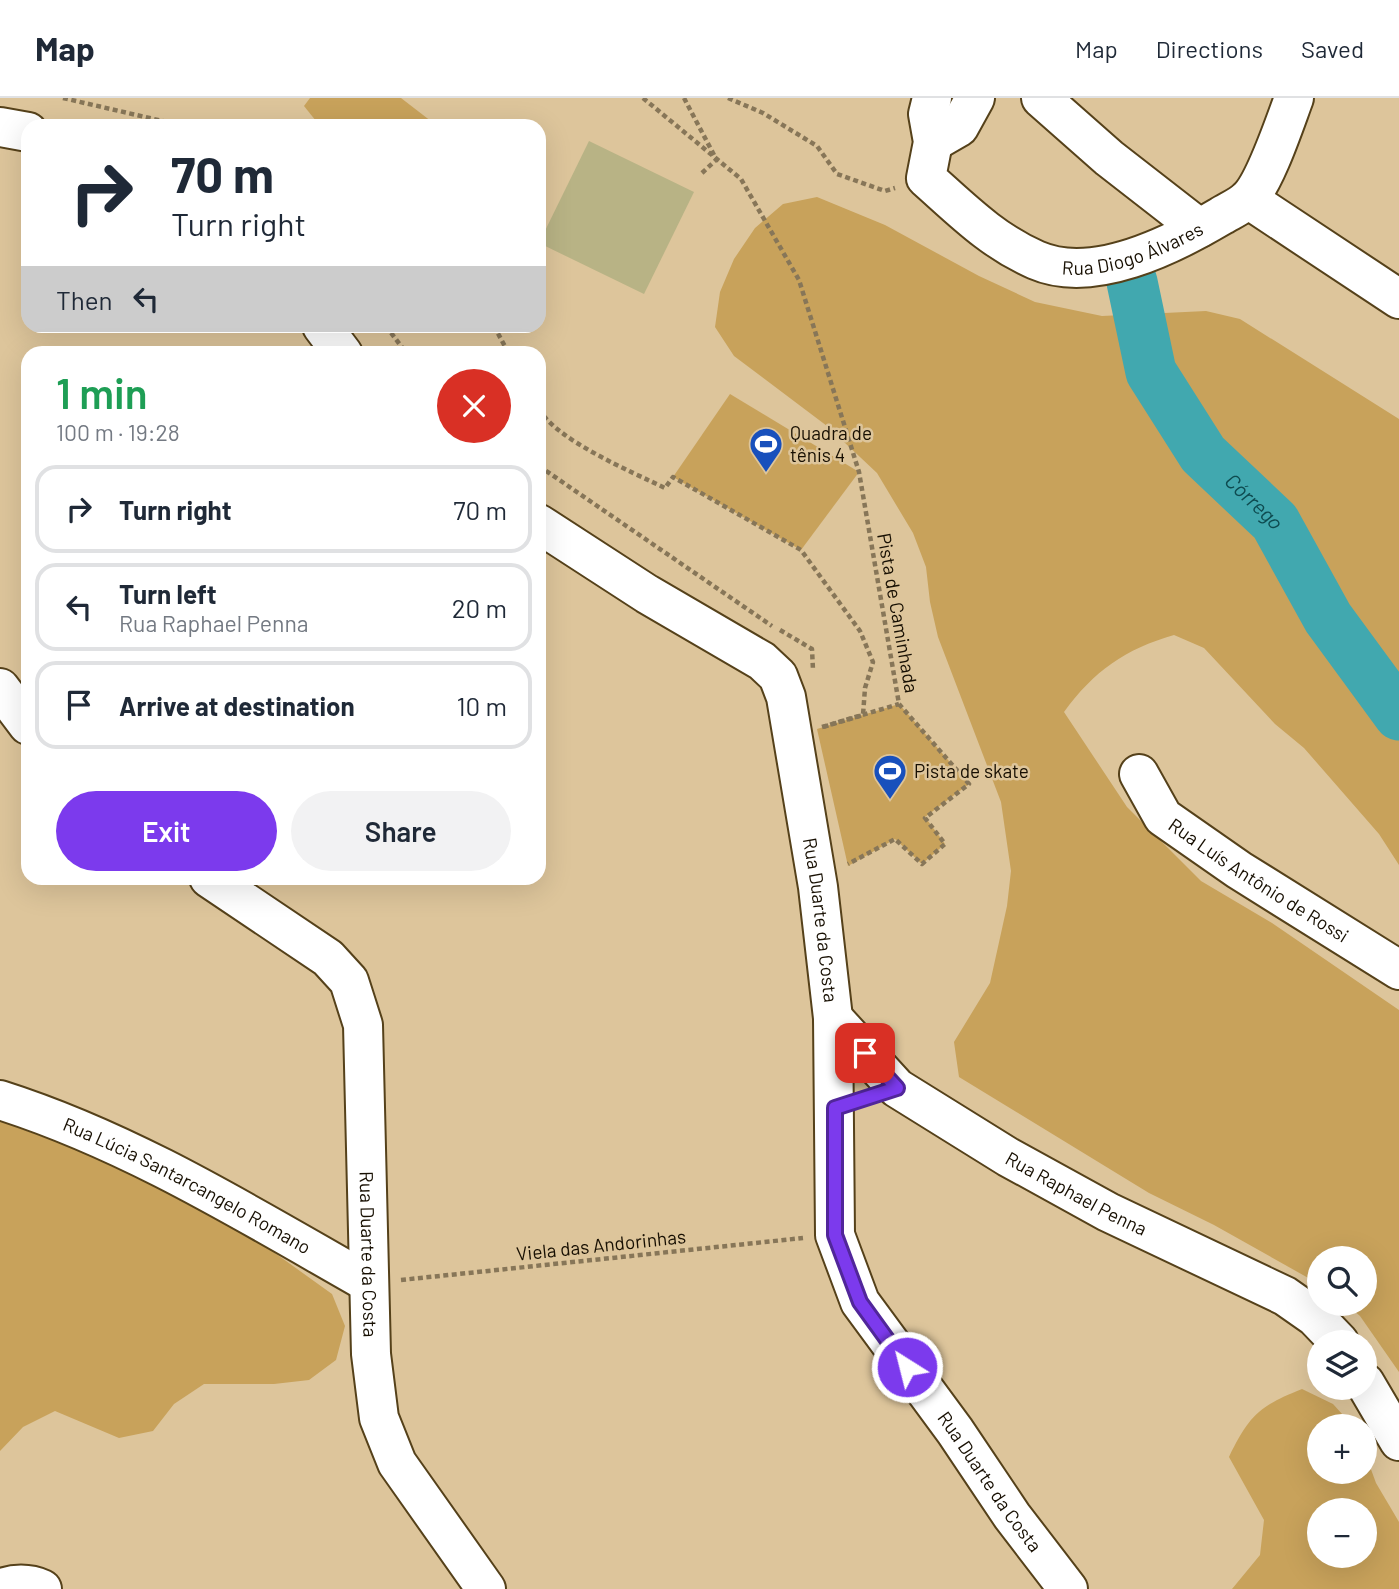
<!DOCTYPE html>
<html lang="en">
<head>
<meta charset="utf-8">
<style>
	:root { --surface:#fff; --page:#f2f2f3; --text:#1f2937; --muted:#747a83; --line:#e0e1e3; --accent:#7c3aed }
	body { margin:0; font-family:Barlow,sans-serif; background:var(--page); color:var(--text); height:100vh; display:flex; flex-direction:column; font-size:26px; white-space:nowrap }
	* { box-sizing:border-box; margin:0 }
	p { font-size:23px; color:var(--muted) }
	.icon { flex:none; width:38px; height:38px; fill:none; stroke:currentColor; stroke-width:2; stroke-linecap:round; stroke-linejoin:round }
	.map { position:relative; flex:1; overflow:hidden }
	.sheet { position:absolute; left:21px; top:248px; width:525px; height:539px; display:flex; flex-direction:column; background:var(--surface); border-radius:21px; box-shadow:0 7px 28px #0002 }
	.sheet>* { flex:none }
	.top-card { position:absolute; left:21px; top:21px; width:525px; height:214px; border-radius:21px; box-shadow:0 7px 28px #0002; background:#fff; color:var(--text); overflow:hidden }
	.controls { position:absolute; left:1307px; top:1148px; display:grid; gap:14px }
	.controls a { display:grid; place-items:center; width:70px; height:70px; border-radius:50%; background:var(--surface); box-shadow:0 7px 28px #0002; font-size:35px }
	.pin { position:absolute; display:grid; place-items:center; width:60px; height:60px; color:#fff; margin:-30px; border-radius:14px; box-shadow:0 4px 10px #0006 }
	.me { position:absolute; width:77px; margin:-38px; rotate:324deg; stroke-linejoin:round; filter:drop-shadow(0 0 5px #0008) }
	.turn { display:flex; align-items:center; gap:24px; height:147px; padding:0 35px; font-size:32px }
	.turn .icon { width:91px; height:91px; stroke-width:2.5 }
	.turn b { display:block; font-size:49px; line-height:60px }
	.then { display:flex; align-items:center; height:66px; padding:0 35px; background:#0003; gap:14px; font-size:26px }
	.round { display:grid; place-items:center; flex:none; width:74px; height:74px; border-radius:37px; background:var(--page) }
	.summary { display:flex; align-items:center; justify-content:space-between; height:119px; padding:0 35px }
	h1 { font-size:42px; font-weight:600; line-height:52px; color:#1e9e55 }
	.action { display:flex; gap:14px; margin-top:auto; padding:14px 35px }
	.action a { flex:1; height:80px; border-radius:42px; background:var(--accent); color:#fff; font-size:28px; font-weight:600; line-height:80px; text-align:center }
	.action a+a { background:var(--page); color:var(--text) }
	ul { padding:0; list-style:none }
	li { display:flex; align-items:center; gap:21px; height:88px; margin:0 14px 10px; padding:0 21px; border:4px solid var(--line); border-radius:21px }
	li div { flex:1 }
	li b { display:block; font-size:26px }
	li em { font-style:normal }
	header { display:flex; align-items:center; gap:42px; box-sizing:border-box; height:98px; padding:0 35px; background:var(--surface); border-bottom:2px solid var(--line) }
	header strong { font-size:33px }
	nav { display:flex; gap:38px; margin-inline-start:auto; font-size:24px }
	.map>svg:first-child { display:block }
	.green { fill:#c8a25b; fill-rule:evenodd }
	.lines { fill:none; stroke-linecap:round; stroke-linejoin:round }
	.river { stroke:#41a8af; stroke-width:51 }
	.building { fill:#b8b385 }
	.minor-casing { stroke:#55411a; stroke-width:42 }
	.path { stroke:#877658; stroke-width:4.5; stroke-dasharray:5 3.5; stroke-linecap:butt }
	.minor { stroke:#fff; stroke-width:38 }
	.route-casing { stroke:#51269a; stroke-width:18 }
	.route { stroke:#7c3aed; stroke-width:12 }
	.labels { text-anchor:middle; stroke-width:5; stroke-linejoin:round; paint-order:stroke }
	.street-label { font-size:19px; fill:#170f02; stroke:#ddc59b }
	.poi-label { font-size:19px; fill:#170f02; stroke:#ddc59b; text-anchor:start }
	.water-label { font-size:21px; font-style:italic; fill:#0e4b50; stroke:#ddc59b }
</style>
</head>
<body>
<header>
<strong>Map</strong>
<nav><a>Map</a><a>Directions</a><a>Saved</a></nav>
</header>
<div class="map">
<svg width="1399" height="1491" viewBox="0 0 1399 1491">
	<rect width="100%" height="100%" fill="#ddc59b"/>
	<!-- green -->
	<g class="green">
		<path d="M310 0H401L436 27 320 28 304 8Z"/>
		<path d="M817 99 885 127 979 178 1035 204 1102 218 1206 213 1240 221 1399 321V767L1379 736 1304 650 1275 626 1204 550 1174 537C1125 551 1094 573 1064 614L1127 709 1201 783 1272 825 1399 912V1274L1360 1218 1346 1206H1365V1160H1320L1319 1186 1214 1127 1149 1095 959 979 954 944 990 885 1007 808 1011 773 1001 704 938 539 930 504 926 469 913 435 877 375 827 328 734 258 715 229 720 194 734 161 755 130 783 106Z"/>
		<path d="M730 296 859 374 801 452 673 379Z"/>
		<path d="M899 606 969 686 925 719 945 746 922 766 895 741 848 768 817 631Z"/>
		<path d="M0 1023 125 1069 247 1135 332 1196 345 1228 336 1262 309 1282 274 1286H204L174 1306 153 1333 119 1340 55 1313 23 1329 0 1353Z"/>
		<path d="M1302 1291 1333 1306 1353 1328H1320V1374H1365V1355L1376 1385 1399 1424V1491H1232L1260 1457 1264 1422 1229 1359C1249 1318 1259 1308 1302 1291ZM1365 1412V1458H1320V1412Z"/>
	</g>
	<g class="lines">
		<!-- river -->
		<path class="river" id="s1" d="M1132 184 1151 274 1203 356 1275 424 1328 520 1399 617"/>
	</g>
	<!-- building -->
	<path class="building" d="M589 43 694 94 644 196 539 145Z"/>
	<g class="lines">
		<defs>
			<g id="minor">
				<path id="s2" d="M932 0 928 16 933 44 926 80C961 111 992 143 1036 162 1093 187 1172 147 1221 118 1229 113 1241 108 1248 101 1265 85 1285 24 1294 0"/>
				<path d="M1041 0 1109 60 1199 130"/>
				<path d="M0 29 28 34"/>
				<path d="M933 44 959 29 975 0"/>
				<path d="M1248 101 1399 201"/>
				<path d="M322 228 343 256"/>
				<path id="s3" d="M539 426 647 496 762 563 778 578 786 599 818 789 833 920 835 1137 860 1204 955 1333 1012 1418 1068 1491"/>
				<path d="M0 590 28 627"/>
				<path id="s4" d="M1139 676 1163 719 1239 772 1399 872"/>
				<path id="s5" d="M209 780 328 860 349 883 363 927 371 1256 379 1320 397 1365 486 1491"/>
				<path id="s6" d="M833 920 897 990 1008 1059 1108 1114 1285 1198 1315 1219 1339 1244"/>
				<path id="s7" d="M0 1002C132 1044 249 1117 369 1185"/>
				<path d="M1365 1285 1399 1343"/>
				<path d="M0 1491C13 1485 29 1485 42 1491"/>
			</g>
		</defs>
		<!-- minor casing -->
		<use href="#minor" class="minor-casing"/>
		<!-- path -->
		<g class="path">
			<path d="M63 0 184 28"/>
			<path d="M643 0 741 81 799 182 859 374 899 606 969 686 925 720 945 746 922 766 895 741 848 766"/>
			<path d="M684 0 714 57"/>
			<path d="M728 0 763 15 817 48 837 76 885 93 895 90"/>
			<path d="M702 75 717 61"/>
			<path d="M386 228 407 256"/>
			<path d="M494 228 509 256"/>
			<path d="M539 311C556 342 632 374 665 390L673 379 801 452 860 533 873 564 865 590 863 617 823 629"/>
			<path d="M539 368 772 528"/>
			<path d="M780 532 812 551 813 572"/>
			<path d="M822 629 899 606"/>
			<path d="M401 1182 803 1140"/>
		</g>
		<!-- minor -->
		<use href="#minor" class="minor"/>
	</g>
	<g class="lines">
		<defs>
			<path id="route" d="M865 955 897 990 835 1010V1137L860 1204 907 1269"/>
		</defs>
		<!-- route casing -->
		<use href="#route" class="route-casing"/>
		<!-- route -->
		<use href="#route" class="route"/>
	</g>
	<!-- icons -->
	<defs>
		<symbol id="stadium-pin" viewBox="-11 -11 22 30"><path d="M0 17L-7.5 6A9.5 9.5 0 1 1 7.5 6Z" fill="#1850bc" stroke="#ddc59b"/><path d="M0-5a6.5 5 0 1 0 0 10a6.5 5 0 1 0 0-10ZM-3.5-1.8h7v3.6h-7Z" fill="#fff"/></symbol>
	</defs>
	<g fill-rule="evenodd">
		<use href="#stadium-pin" x="747" y="327" width="38" height="52"/>
		<use href="#stadium-pin" x="871" y="654" width="38" height="52"/>
	</g>
	<g class="labels">
		<!-- street labels -->
		<g class="street-label">
			<text dy="7" stroke="none"><textPath href="#s2" startOffset="320">Rua Diogo Álvares</textPath></text>
			<text transform="translate(898 515) rotate(80)" y="7">Pista de Caminhada</text>
			<text dy="7" stroke="none"><textPath href="#s4" startOffset="164">Rua Luís Antônio de Rossi</textPath></text>
			<text dy="7" stroke="none"><textPath href="#s3" startOffset="532">Rua Duarte da Costa</textPath></text>
			<text dy="7" stroke="none"><textPath href="#s7" startOffset="206">Rua Lúcia Santarcangelo Romano</textPath></text>
			<text dy="7" stroke="none"><textPath href="#s6" startOffset="303">Rua Raphael Penna</textPath></text>
			<text transform="translate(601 1147) rotate(-6)" y="7">Viela das Andorinhas</text>
			<text dy="7" stroke="none"><textPath href="#s5" startOffset="450">Rua Duarte da Costa</textPath></text>
			<text dy="7" stroke="none"><textPath href="#s3" startOffset="1141">Rua Duarte da Costa</textPath></text>
		</g>
		<!-- poi labels -->
		<g class="poi-label">
			<text x="790" y="342">Quadra de<tspan x="790" dy="22">tênis 4</tspan></text>
			<text x="914" y="680">Pista de skate</text>
		</g>
		<!-- water labels -->
		<g class="water-label">
			<text dy="7" stroke="none"><textPath href="#s1" startOffset="259">Córrego</textPath></text>
		</g>
	</g>
</svg>
<div class="controls">
<a><svg class="icon" aria-label="search" viewBox="0 0 24 24"><circle cx="10" cy="10" r="6"/><path d="M15 15l6 6"/></svg></a>
<a><svg class="icon" aria-label="layers" viewBox="0 0 24 24"><path d="M12 4l9 5-9 5-9-5zM3 14l9 5 9-5"/></svg></a>
<a>+</a>
<a>−</a>
</div>
<div class="pin" style="left:865px;top:955px;background:#d93025"><svg class="icon" aria-label="arrive" viewBox="0 0 24 24"><path d="M6 21V4h12l-3 4 3 4H6"/></svg></div>
<svg class="me" style="left:907px;top:1269px" viewBox="-20 -20 40 40"><circle r="17" fill="#7c3aed" stroke="#fff" stroke-width="3"/><path d="M0-11L8 9 0 5-8 9z" fill="#fff"/></svg>
<div class="top-card">
<div class="turn"><svg class="icon" aria-label="right" viewBox="0 0 24 24"><path d="M7 20v-9h11M14 6l5 5-5 5"/></svg><div><b>70 m</b>Turn right</div></div>
<div class="then">Then<svg class="icon" aria-label="left" viewBox="0 0 24 24"><path d="M17 20v-9H6M10 6l-5 5 5 5"/></svg></div>
</div>
<section class="sheet">
<div class="summary"><div><h1>1 min</h1><p>100 m · 19:28</p></div><a class="round" style="background:#d93025;color:#fff"><svg class="icon" aria-label="close" viewBox="0 0 24 24"><path d="M6 6l12 12M18 6L6 18"/></svg></a></div>
<ul>
<li><svg class="icon" aria-label="right" viewBox="0 0 24 24"><path d="M7 20v-9h11M14 6l5 5-5 5"/></svg><div><b>Turn right</b></div><em>70 m</em></li>
<li><svg class="icon" aria-label="left" viewBox="0 0 24 24"><path d="M17 20v-9H6M10 6l-5 5 5 5"/></svg><div><b>Turn left</b><p>Rua Raphael Penna</p></div><em>20 m</em></li>
<li><svg class="icon" aria-label="arrive" viewBox="0 0 24 24"><path d="M6 21V4h12l-3 4 3 4H6"/></svg><div><b>Arrive at destination</b></div><em>10 m</em></li>
</ul>
<div class="action"><a>Exit</a><a>Share</a></div>
</section>
</div>
</body>
</html>
